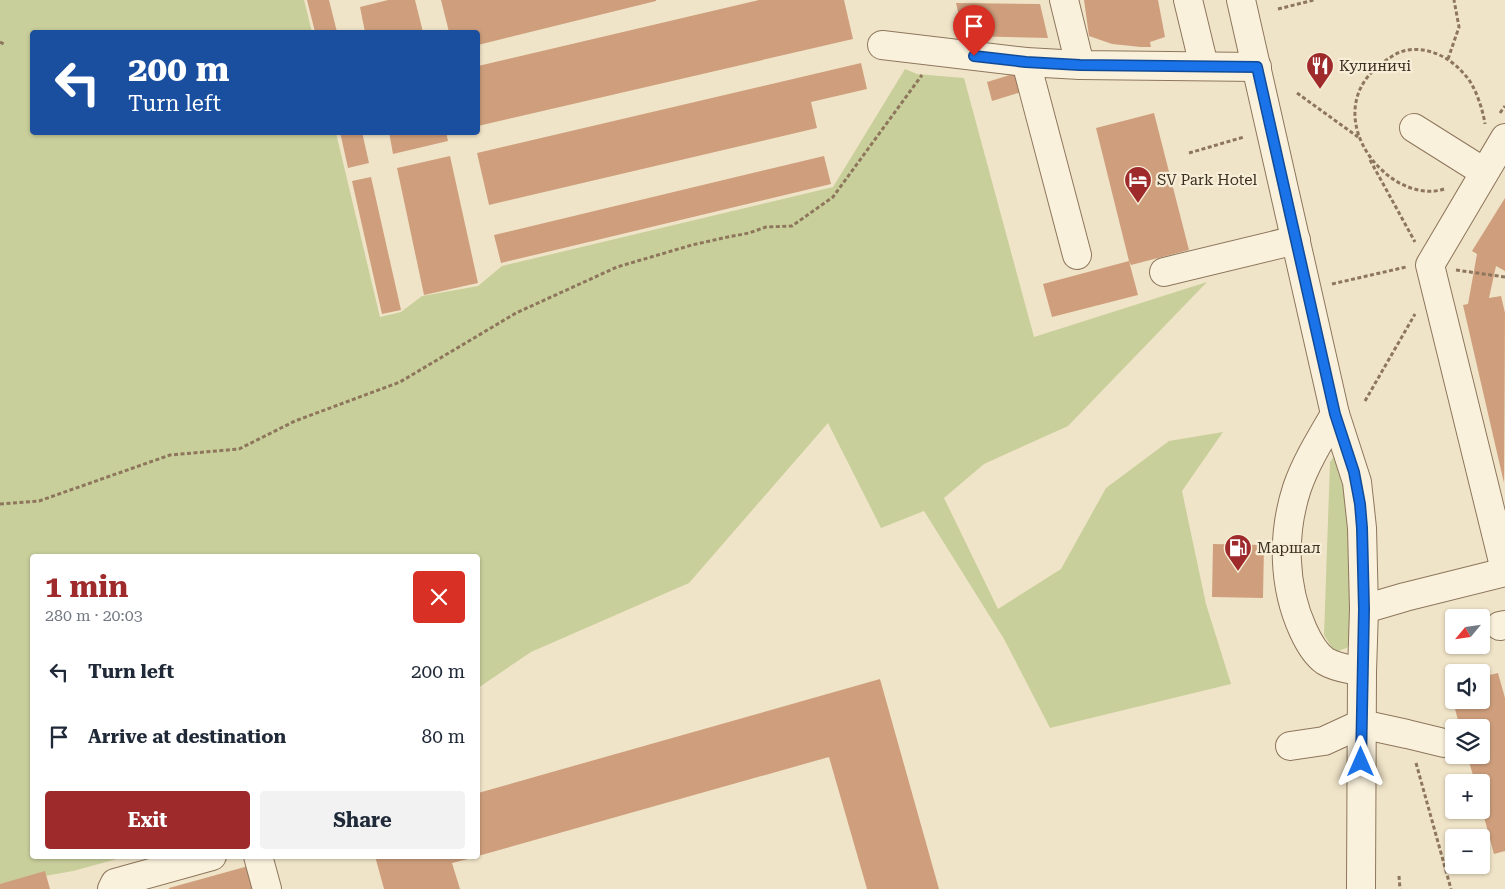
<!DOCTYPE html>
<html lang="en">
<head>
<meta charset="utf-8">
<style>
	:root { --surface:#fff; --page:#f2f2f3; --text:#1f2937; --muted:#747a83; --accent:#9e2a2b }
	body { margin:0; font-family:"Roboto Serif",serif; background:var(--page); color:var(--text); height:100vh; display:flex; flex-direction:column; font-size:19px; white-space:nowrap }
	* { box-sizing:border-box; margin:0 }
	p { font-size:16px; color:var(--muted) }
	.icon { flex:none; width:28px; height:28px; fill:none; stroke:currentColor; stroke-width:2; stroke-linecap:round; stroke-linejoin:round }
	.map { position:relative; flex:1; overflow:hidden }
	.side { position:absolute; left:30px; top:554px; width:450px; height:305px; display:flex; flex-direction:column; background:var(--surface); border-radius:5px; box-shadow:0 1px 4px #0004 }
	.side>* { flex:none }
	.hud { position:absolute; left:30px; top:30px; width:450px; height:105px; border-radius:5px; box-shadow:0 1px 4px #0004; background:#1a4fa0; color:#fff; overflow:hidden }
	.needle { width:32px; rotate:241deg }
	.controls { position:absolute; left:1445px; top:609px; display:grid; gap:10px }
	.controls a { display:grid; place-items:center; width:45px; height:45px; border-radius:5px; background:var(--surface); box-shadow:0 1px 4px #0004; font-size:25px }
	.pin { position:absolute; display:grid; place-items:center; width:42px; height:42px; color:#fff; margin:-51px -21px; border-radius:50% 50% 50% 0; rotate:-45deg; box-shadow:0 0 5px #0007 }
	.pin .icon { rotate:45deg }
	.me { position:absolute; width:55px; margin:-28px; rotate:0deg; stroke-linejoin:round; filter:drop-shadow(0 0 4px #0008) }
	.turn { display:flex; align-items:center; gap:18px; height:105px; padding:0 15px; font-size:22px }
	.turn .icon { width:65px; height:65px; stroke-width:2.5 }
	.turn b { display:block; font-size:35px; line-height:42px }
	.round { display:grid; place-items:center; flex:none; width:52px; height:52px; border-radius:5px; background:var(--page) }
	.overview { display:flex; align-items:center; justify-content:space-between; height:85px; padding:0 15px }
	h1 { font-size:30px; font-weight:700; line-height:38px; color:var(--accent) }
	.action { display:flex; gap:10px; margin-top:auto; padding:10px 15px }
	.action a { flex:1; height:58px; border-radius:5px; background:var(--accent); color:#fff; font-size:20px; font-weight:700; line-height:58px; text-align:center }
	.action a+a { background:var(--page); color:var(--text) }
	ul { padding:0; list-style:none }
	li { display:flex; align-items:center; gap:15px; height:65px; padding:0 15px }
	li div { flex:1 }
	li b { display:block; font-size:19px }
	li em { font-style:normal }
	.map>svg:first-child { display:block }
	.green { fill:#c9cf9b }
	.building { fill:#cf9f7d }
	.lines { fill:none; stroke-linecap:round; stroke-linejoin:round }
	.minor-casing { stroke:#8d765c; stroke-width:30 }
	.path { stroke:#8d765c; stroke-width:3; stroke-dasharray:4 2.5; stroke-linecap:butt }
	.minor { stroke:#faf1dc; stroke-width:28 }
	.route-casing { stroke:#114b97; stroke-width:12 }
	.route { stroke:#1a73e8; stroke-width:9 }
	.labels { text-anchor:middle; stroke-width:4.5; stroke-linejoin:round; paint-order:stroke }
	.poi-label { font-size:15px; fill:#3d2e20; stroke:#f7eed8; text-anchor:start }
</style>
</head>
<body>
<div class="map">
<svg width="1505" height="889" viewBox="0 0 1505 889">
	<rect width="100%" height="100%" fill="#f0e4c8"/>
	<!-- green -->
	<g class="green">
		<path d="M0 0H304L312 32H32V132L336 133 380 317 401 312 422 296 478 286 502 266 833 187 905 69 917 74 964 78 1034 337 1207 282 1068 426 984 464 944 498 998 609 1061 569 1106 488 1169 441 1223 432 1182 491 1206 604 1231 684 1050 728 1004 639 924 511 881 528 828 423 689 583 531 652 478 688V556H32V856H128L73 871 0 884Z"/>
		<path d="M1335 457 1340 458 1352 536 1350 642 1347 648 1338 651 1332 648 1324 635 1330 462 1333 458Z"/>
	</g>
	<!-- building -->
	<g class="building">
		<path d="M307 0H329L337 32H315Z"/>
		<path d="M388 0H415L423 32H365L360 7Z"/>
		<path d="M441 0H656V1L478 45V32H449Z"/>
		<path d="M759 0H844L853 39 478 126V66Z"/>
		<path d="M1084 0H1158L1165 37 1150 42 1151 47H1141L1112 44 1089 36Z"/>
		<path d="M956 3 1040 4 1048 38 964 36Z"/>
		<path d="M861 63 867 89 811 102 817 128 489 205 477 153Z"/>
		<path d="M1020 72 1025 91 992 101 987 82Z"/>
		<path d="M1154 113 1189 250 1131 265 1129 261 1138 295 1052 317 1043 284 1129 261 1096 128Z"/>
		<path d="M340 132H362L369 163 348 168Z"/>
		<path d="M389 132H446L448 141 393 154Z"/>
		<path d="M450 156 478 283 424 295 397 168Z"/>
		<path d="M824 156 831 184 501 263 494 235Z"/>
		<path d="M371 177 401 310 382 314 352 181Z"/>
		<path d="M1505 198V271L1496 266 1489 298 1501 296 1505 313 1504 483 1463 305 1468 304 1477 254 1472 251Z"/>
		<path d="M1213 544 1264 545 1263 598 1212 597Z"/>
		<path d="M1498 673 1505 698V851L1494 854 1481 806V782H1475L1467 755H1481V728H1460L1449 686 1454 684V700H1481V677Z"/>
		<path d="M880 679 939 889H867L829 757 478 856V793Z"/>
		<path d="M375 856H476V857L452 863 460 889H384Z"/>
		<path d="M252 865 259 889H169V888Z"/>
		<path d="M45 871 50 889H0V884Z"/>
	</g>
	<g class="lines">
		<defs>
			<g id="minor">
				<path d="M1064 0 1080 65"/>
				<path d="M1188 0 1204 66"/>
				<path d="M1241 0 1335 414 1357 482 1362 528 1364 609 1362 672 1361 889"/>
				<path d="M882 45 1026 62 1080 65 1257 67"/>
				<path d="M1026 62 1077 255"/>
				<path d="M1414 128 1484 172"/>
				<path d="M1505 138 1430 265 1505 570"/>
				<path d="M1164 272 1296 240"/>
				<path d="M1335 414C1321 438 1306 462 1297 488 1282 534 1283 586 1303 630 1308 641 1315 654 1325 661 1336 668 1350 669 1362 672"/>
				<path d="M1364 609 1405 597 1505 572"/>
				<path d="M1500 626 1505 625"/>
				<path d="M1290 746 1324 741 1361 724 1407 734 1444 743"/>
				<path d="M258 856 267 889"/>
				<path d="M112 889 115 883 212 856"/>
			</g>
		</defs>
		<!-- minor casing -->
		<use href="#minor" class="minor-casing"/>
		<!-- path -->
		<g class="path">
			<path d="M1278 9 1314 0"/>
			<path d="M0 42 4 44"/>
			<path d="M1448 59 1459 27 1454 0"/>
			<path d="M1297 93 1358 137"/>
			<path d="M1500 113 1505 106"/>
			<path d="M1189 153 1244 137"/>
			<path d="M1370 160 1415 242"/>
			<path d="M1444 189C1424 196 1399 186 1384 172 1351 143 1341 94 1381 64 1388 59 1398 51 1408 50 1430 47 1451 58 1465 75 1475 85 1483 110 1485 124"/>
			<path d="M1456 270 1505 277"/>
			<path d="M1332 284 1406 267"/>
			<path d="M1365 401 1415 314"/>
			<path d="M0 504 39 501 170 455 239 449 295 421 400 382 516 313 617 267 692 245 723 238 749 233 766 227 792 226 833 197 922 75"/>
			<path d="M1416 763 1451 889"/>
			<path d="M1399 876 1400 889"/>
		</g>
		<!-- minor -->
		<use href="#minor" class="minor"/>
	</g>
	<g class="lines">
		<defs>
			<path id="route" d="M974 56 1026 62 1080 65 1257 67 1335 414 1354 472 1360 504 1362 528 1364 609 1361 762"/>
		</defs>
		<!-- route casing -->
		<use href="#route" class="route-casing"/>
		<!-- route -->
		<use href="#route" class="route"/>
	</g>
	<!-- icons -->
	<defs>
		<symbol id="restaurant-pin" viewBox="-11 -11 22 30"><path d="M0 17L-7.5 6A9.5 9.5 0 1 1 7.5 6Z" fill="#9e2a2b" stroke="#f7eed8"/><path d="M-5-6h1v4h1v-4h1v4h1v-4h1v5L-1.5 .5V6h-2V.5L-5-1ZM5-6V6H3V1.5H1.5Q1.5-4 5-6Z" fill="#fff"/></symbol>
		<symbol id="hotel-pin" viewBox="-11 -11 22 30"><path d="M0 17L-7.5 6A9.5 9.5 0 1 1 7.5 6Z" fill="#9e2a2b" stroke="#f7eed8"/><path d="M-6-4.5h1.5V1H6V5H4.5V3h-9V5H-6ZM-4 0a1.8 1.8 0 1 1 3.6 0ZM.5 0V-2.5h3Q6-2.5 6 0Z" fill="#fff"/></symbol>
		<symbol id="fuel-pin" viewBox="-11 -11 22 30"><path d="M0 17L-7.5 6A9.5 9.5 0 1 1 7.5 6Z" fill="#9e2a2b" stroke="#f7eed8"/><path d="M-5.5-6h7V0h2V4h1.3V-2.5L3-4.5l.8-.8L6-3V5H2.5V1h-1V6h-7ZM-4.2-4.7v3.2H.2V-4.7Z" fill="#fff"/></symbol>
	</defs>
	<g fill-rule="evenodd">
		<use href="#restaurant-pin" x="1304" y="50" width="32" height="43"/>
		<use href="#hotel-pin" x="1122" y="164" width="32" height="43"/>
		<use href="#fuel-pin" x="1222" y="532" width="32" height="43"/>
	</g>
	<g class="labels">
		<!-- poi labels -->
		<g class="poi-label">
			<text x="1339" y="71">Кулиничі</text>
			<text x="1157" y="185">SV Park Hotel</text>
			<text x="1257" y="553">Маршал</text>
		</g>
	</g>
</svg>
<div class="controls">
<a><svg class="needle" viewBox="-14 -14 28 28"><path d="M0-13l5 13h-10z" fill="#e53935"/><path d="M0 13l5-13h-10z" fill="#747a83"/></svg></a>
<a><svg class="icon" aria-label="sound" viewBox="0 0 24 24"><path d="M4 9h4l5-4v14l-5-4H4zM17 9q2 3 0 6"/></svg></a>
<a><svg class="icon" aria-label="layers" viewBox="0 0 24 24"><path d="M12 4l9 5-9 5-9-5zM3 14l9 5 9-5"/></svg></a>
<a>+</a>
<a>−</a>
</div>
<div class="pin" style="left:974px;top:56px;background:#d93025"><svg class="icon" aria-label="arrive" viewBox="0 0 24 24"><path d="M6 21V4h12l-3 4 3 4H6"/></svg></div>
<svg class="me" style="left:1361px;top:762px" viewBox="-20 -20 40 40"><path d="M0-17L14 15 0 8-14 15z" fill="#1a73e8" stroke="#fff" stroke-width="4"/></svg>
<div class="hud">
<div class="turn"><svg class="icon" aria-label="left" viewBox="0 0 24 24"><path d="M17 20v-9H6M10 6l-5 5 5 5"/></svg><div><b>200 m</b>Turn left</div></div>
</div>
<section class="side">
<div class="overview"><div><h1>1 min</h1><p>280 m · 20:03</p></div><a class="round" style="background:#d93025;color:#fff"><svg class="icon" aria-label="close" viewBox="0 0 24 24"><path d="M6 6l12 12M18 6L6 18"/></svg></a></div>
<ul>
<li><svg class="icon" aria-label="left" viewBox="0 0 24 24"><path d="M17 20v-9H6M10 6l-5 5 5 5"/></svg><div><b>Turn left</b></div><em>200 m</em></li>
<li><svg class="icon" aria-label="arrive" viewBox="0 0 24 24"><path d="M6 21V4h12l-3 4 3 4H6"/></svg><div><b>Arrive at destination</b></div><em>80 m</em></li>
</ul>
<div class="action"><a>Exit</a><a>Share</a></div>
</section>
</div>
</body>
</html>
